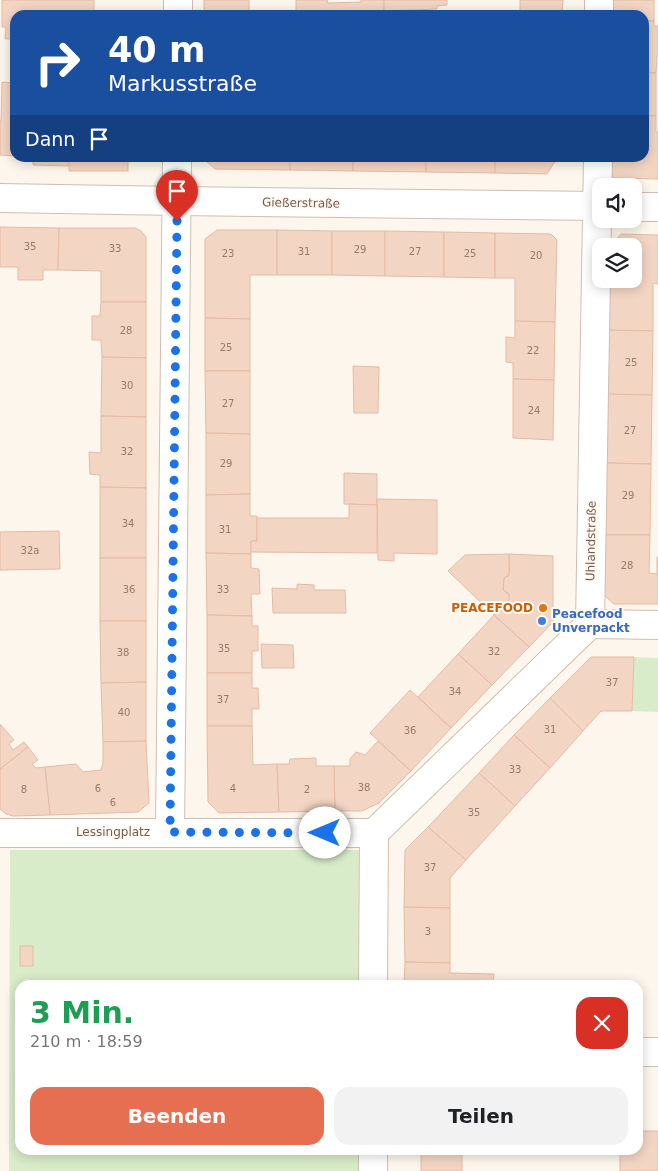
<!DOCTYPE html>
<html lang="de">
<head>
<meta charset="utf-8">
<style>
	:root { --surface:#fff; --page:#f2f2f2; --text:#202124; --muted:#757577; --accent:#e76f51 }
	body { margin:0; font-family:"DejaVu Sans",sans-serif; background:var(--page); color:var(--text); height:100vh; display:flex; flex-direction:column; font-size:19px; white-space:nowrap }
	* { box-sizing:border-box; margin:0 }
	p { font-size:16px; color:var(--muted) }
	.icon { flex:none; width:28px; height:28px; fill:none; stroke:currentColor; stroke-width:2; stroke-linecap:round; stroke-linejoin:round }
	.map { position:relative; flex:1; overflow:hidden }
	.panel { position:absolute; left:15px; top:980px; width:628px; height:175px; display:flex; flex-direction:column; background:var(--surface); border-radius:15px; box-shadow:0 2px 12px #0003 }
	.panel>* { flex:none }
	.hud { position:absolute; left:10px; top:10px; width:639px; height:152px; border-radius:15px; box-shadow:0 2px 12px #0003; background:#1a4fa0; color:#fff; overflow:hidden }
	.buttons { position:absolute; left:592px; top:178px; display:grid; gap:10px }
	.buttons a { display:grid; place-items:center; width:50px; height:50px; border-radius:10px; background:var(--surface); box-shadow:0 2px 12px #0003; font-size:25px }
	.pin { position:absolute; display:grid; place-items:center; width:42px; height:42px; color:#fff; margin:-51px -21px; border-radius:50% 50% 50% 0; rotate:-45deg; box-shadow:0 0 5px #0007 }
	.pin .icon { rotate:45deg }
	.me { position:absolute; width:55px; margin:-28px; rotate:270deg; stroke-linejoin:round; filter:drop-shadow(0 0 4px #0008) }
	.turn { display:flex; align-items:center; gap:18px; height:105px; padding:0 15px; font-size:22px }
	.turn .icon { width:65px; height:65px; stroke-width:2.5 }
	.turn b { display:block; font-size:35px; line-height:42px }
	.then { display:flex; align-items:center; height:48px; padding:0 15px; background:#0003; gap:10px; font-size:19px }
	.round { display:grid; place-items:center; flex:none; width:52px; height:52px; border-radius:15px; background:var(--page) }
	.overview { display:flex; align-items:center; justify-content:space-between; height:85px; padding:0 15px }
	h1 { font-size:30px; font-weight:800; line-height:38px; color:#1e9e55 }
	.action { display:flex; gap:10px; margin-top:auto; padding:10px 15px }
	.action a { flex:1; height:58px; border-radius:15px; background:var(--accent); color:#fff; font-size:20px; font-weight:800; line-height:58px; text-align:center }
	.action a+a { background:var(--page); color:var(--text) }
	.map>svg:first-child { display:block }
	.green { fill:#d8ecc9 }
	.building { fill:#f3d5c3; stroke:#e6bba3 }
	.lines { fill:none; stroke-linecap:round; stroke-linejoin:round }
	.minor-casing { stroke:#d1beb0; stroke-width:30 }
	.minor { stroke:#fff; stroke-width:28 }
	.route { stroke:#1a73e8; stroke-width:9; stroke-dasharray:0 16.2 }
	.food-dot { fill:#e8710a; stroke:#fffaf3; stroke-width:2 }
	.shop-dot { fill:#3f7fe0; stroke:#fffaf3; stroke-width:2 }
	.labels { text-anchor:middle; stroke-width:4; stroke-linejoin:round; paint-order:stroke }
	.number-label { font-size:10px; fill:#987a6a }
	.street-label { font-size:12px; fill:#7a5c4d; stroke:#fffaf3 }
	.food-label { font-size:12px; font-weight:bold; fill:#c56008; stroke:#fffaf3; text-anchor:end }
	.shop-label { font-size:12px; font-weight:bold; fill:#366cbe; stroke:#fffaf3; text-anchor:start }
</style>
</head>
<body>
<div class="map">
<svg width="658" height="1171" viewBox="0 0 658 1171">
	<rect width="100%" height="100%" fill="#fdf6ec"/>
	<!-- green -->
	<g class="green">
		<path d="M634 657 658 658V712L632 711Z"/>
		<path d="M10 850H359L358 985H20V1150H358V1171H9Z"/>
	</g>
	<!-- building -->
	<g class="building">
		<path d="M2 0H94V15H15V45H14V39H5L6 27H2Z"/>
		<rect x="204" y="0" width="45" height="15"/>
		<path d="M296 0H327L328 3 361 2V0H384V15H296Z"/>
		<path d="M384 0H447V5L437 6V9L384 11Z"/>
		<path d="M520 0H563L562 15H520Z"/>
		<path d="M610 0H654V21H644V15H610Z"/>
		<path d="M644 21H654V26H658V56H657L656 73H644Z"/>
		<rect x="644" y="73" width="12" height="43"/>
		<path d="M2 82 15 83V156L0 155V121H1Z"/>
		<path d="M644 116H656V132H658V179L614 178 607 170V158H644Z"/>
		<path d="M33 158H68V166L33 165Z"/>
		<rect x="69" y="158" width="59" height="13"/>
		<path d="M204 158H290V170L215 169 204 159Z"/>
		<path d="M290 158H353V171L290 170Z"/>
		<path d="M353 158H426V172L353 171Z"/>
		<path d="M426 158H495V173L426 172Z"/>
		<path d="M495 158H557L547 174 495 173Z"/>
		<path d="M0 227 59 228 58 270H43V280H18V267H0Z"/>
		<path d="M59 228H135L141 231 146 237V302H101V271L58 270Z"/>
		<path d="M217 230H277V275H250V319L205 318V239Z"/>
		<path d="M277 230 332 231V275H277Z"/>
		<path d="M332 231H385V276L332 275Z"/>
		<path d="M385 231 444 232V277L385 276Z"/>
		<path d="M444 232 495 233V278L444 277Z"/>
		<path d="M495 233 551 234 557 240 555 322 515 321V278H495Z"/>
		<path d="M621 234 658 235V284L653 283V331L608 330 609 279H634V246H610Z"/>
		<path d="M101 302H146V358L102 357 101 340H92V316H100Z"/>
		<path d="M205 318 250 319V371H205Z"/>
		<path d="M515 321 555 322 554 380 513 379V363L506 362V337L515 338Z"/>
		<path d="M608 330 653 331 652 395 607 394Z"/>
		<path d="M102 357 146 358V417L101 416Z"/>
		<path d="M353 366 379 367 378 413H354Z"/>
		<path d="M205 371H250V434L206 433Z"/>
		<path d="M513 379 554 380 553 440 513 438Z"/>
		<path d="M607 394 652 395 651 464 606 463Z"/>
		<path d="M101 416 146 417V488L100 487V475L90 474 89 452 101 453Z"/>
		<path d="M206 433 250 434V494L206 495Z"/>
		<path d="M606 463 651 464 650 535H605Z"/>
		<path d="M344 473 377 474V505L344 504Z"/>
		<path d="M100 487 146 488V558H100Z"/>
		<path d="M250 494V516H257V541H251V554L206 553V495Z"/>
		<path d="M377 499 437 500V554L394 553V561L378 560Z"/>
		<path d="M349 504 377 505V553L251 552V541H257V518H349Z"/>
		<path d="M59 531 60 569 0 570V532Z"/>
		<path d="M605 535H650L649 573 657 574V557H658V604H614L604 595Z"/>
		<path d="M206 553 251 554V568L259 569 260 594H251L252 616 207 615Z"/>
		<path d="M509 554 553 556V622L529 647 494 615 509 600V594L503 590 504 578 509 575Z"/>
		<path d="M509 554V575L504 578 503 590 509 594V600L494 615 448 571 465 555Z"/>
		<rect x="100" y="558" width="46" height="63"/>
		<path d="M297 584 314 585V590H345L346 613H273L272 588 297 589Z"/>
		<path d="M207 615 252 616V626H258V651H252V673H207Z"/>
		<path d="M494 615 529 647 492 685 458 654Z"/>
		<path d="M100 621H146V682L101 683Z"/>
		<path d="M261 644 293 645 294 668H262Z"/>
		<path d="M458 654 492 685 451 728 418 697Z"/>
		<path d="M591 657H634L632 711H601L583 731 550 698Z"/>
		<path d="M207 673H252V688H258L259 709H252V726H207Z"/>
		<path d="M146 682V741L103 742 101 683Z"/>
		<path d="M410 690 451 728 411 771 370 733Z"/>
		<path d="M550 698 583 731 550 768 514 735Z"/>
		<path d="M0 724 14 740 9 744 13 750 24 742 28 747 0 769Z"/>
		<path d="M207 726H252L253 765 277 764 279 812 219 813 208 802Z"/>
		<path d="M514 735 550 768 515 806 479 773Z"/>
		<path d="M146 741 149 803 138 812 50 815 45 767 76 764 83 772 101 770 103 763V742Z"/>
		<path d="M378 741 411 771 379 803 362 811H335L334 766H350V759L356 752 365 755Z"/>
		<path d="M28 747 38 760 32 764 36 768 45 767 50 815 13 816 6 814 0 809V769Z"/>
		<path d="M316 758V766H334L335 811 279 812 277 764H289L290 759Z"/>
		<path d="M479 773 515 806 466 860 428 827Z"/>
		<path d="M428 827 466 860 450 878V908L404 907 405 850Z"/>
		<path d="M404 907 450 908V963L405 962Z"/>
		<rect x="20" y="946" width="13" height="20"/>
		<path d="M405 962 450 963V973L494 974 493 985H404Z"/>
		<path d="M638 1131H658V1171H620V1150H638Z"/>
		<rect x="421" y="1150" width="41" height="21"/>
	</g>
	<g class="lines">
		<defs>
			<g id="minor">
				<path d="M178 15V0"/>
				<path d="M599 15V0"/>
				<path d="M0 198 177 201 601 206"/>
				<path d="M634 207H658"/>
				<path d="M590 624 658 625"/>
				<path d="M170 832 177 158"/>
				<path d="M0 833H374"/>
				<path d="M374 833 590 624 598 158"/>
				<path d="M373 985 374 833"/>
				<path d="M638 1052H658"/>
				<path d="M373 1171V1150"/>
			</g>
		</defs>
		<!-- minor casing -->
		<use href="#minor" class="minor-casing"/>
		<!-- minor -->
		<use href="#minor" class="minor"/>
	</g>
	<g class="lines">
		<!-- route -->
		<path class="route" d="M177 221 170 832 325 833"/>
	</g>
	<!-- markers -->
	<circle class="food-dot" cx="543" cy="608" r="5"/>
	<circle class="shop-dot" cx="542" cy="621" r="5"/>
	<g class="labels">
		<!-- number labels -->
		<g class="number-label">
			<text x="30" y="250">35</text>
			<text x="115" y="252">33</text>
			<text x="360" y="253">29</text>
			<text x="304" y="255">31</text>
			<text x="415" y="255">27</text>
			<text x="228" y="257">23</text>
			<text x="470" y="257">25</text>
			<text x="536" y="259">20</text>
			<text x="126" y="334">28</text>
			<text x="226" y="351">25</text>
			<text x="533" y="354">22</text>
			<text x="631" y="366">25</text>
			<text x="127" y="389">30</text>
			<text x="228" y="407">27</text>
			<text x="534" y="414">24</text>
			<text x="630" y="434">27</text>
			<text x="127" y="455">32</text>
			<text x="226" y="467">29</text>
			<text x="628" y="499">29</text>
			<text x="128" y="527">34</text>
			<text x="225" y="533">31</text>
			<text x="30" y="554">32a</text>
			<text x="627" y="569">28</text>
			<text x="129" y="593">36</text>
			<text x="223" y="593">33</text>
			<text x="224" y="652">35</text>
			<text x="494" y="655">32</text>
			<text x="123" y="656">38</text>
			<text x="612" y="686">37</text>
			<text x="455" y="695">34</text>
			<text x="223" y="703">37</text>
			<text x="124" y="716">40</text>
			<text x="550" y="733">31</text>
			<text x="410" y="734">36</text>
			<text x="515" y="773">33</text>
			<text x="364" y="791">38</text>
			<text x="98" y="792">6</text>
			<text x="233" y="792">4</text>
			<text x="24" y="793">8</text>
			<text x="307" y="793">2</text>
			<text x="113" y="806">6</text>
			<text x="474" y="816">35</text>
			<text x="430" y="871">37</text>
			<text x="428" y="935">3</text>
		</g>
		<!-- street labels -->
		<g class="street-label">
			<text transform="translate(301 203) rotate(1)" y="4">Gießerstraße</text>
			<text transform="translate(591 541) rotate(-89)" y="4">Uhlandstraße</text>
			<text x="113" y="836">Lessingplatz</text>
		</g>
		<!-- food labels -->
		<g class="food-label">
			<text x="533" y="612">PEACEFOOD</text>
		</g>
		<!-- shop labels -->
		<g class="shop-label">
			<text x="552" y="618">Peacefood<tspan x="552" dy="14">Unverpackt</tspan></text>
		</g>
	</g>
</svg>
<div class="buttons">
<a><svg class="icon" aria-label="sound" viewBox="0 0 24 24"><path d="M4 9h4l5-4v14l-5-4H4zM17 9q2 3 0 6"/></svg></a>
<a><svg class="icon" aria-label="layers" viewBox="0 0 24 24"><path d="M12 4l9 5-9 5-9-5zM3 14l9 5 9-5"/></svg></a>
</div>
<div class="pin" style="left:177px;top:221px;background:#d93025"><svg class="icon" aria-label="arrive" viewBox="0 0 24 24"><path d="M6 21V4h12l-3 4 3 4H6"/></svg></div>
<svg class="me" style="left:325px;top:833px" viewBox="-20 -20 40 40"><circle r="19" fill="#fff"/><path d="M0-13L10 11 0 6-10 11z" fill="#1a73e8"/></svg>
<div class="hud">
<div class="turn"><svg class="icon" aria-label="right" viewBox="0 0 24 24"><path d="M7 20v-9h11M14 6l5 5-5 5"/></svg><div><b>40 m</b>Markusstraße</div></div>
<div class="then">Dann<svg class="icon" aria-label="arrive" viewBox="0 0 24 24"><path d="M6 21V4h12l-3 4 3 4H6"/></svg></div>
</div>
<section class="panel">
<div class="overview"><div><h1>3 Min.</h1><p>210 m · 18:59</p></div><a class="round" style="background:#d93025;color:#fff"><svg class="icon" aria-label="close" viewBox="0 0 24 24"><path d="M6 6l12 12M18 6L6 18"/></svg></a></div>
<div class="action"><a>Beenden</a><a>Teilen</a></div>
</section>
</div>
</body>
</html>
